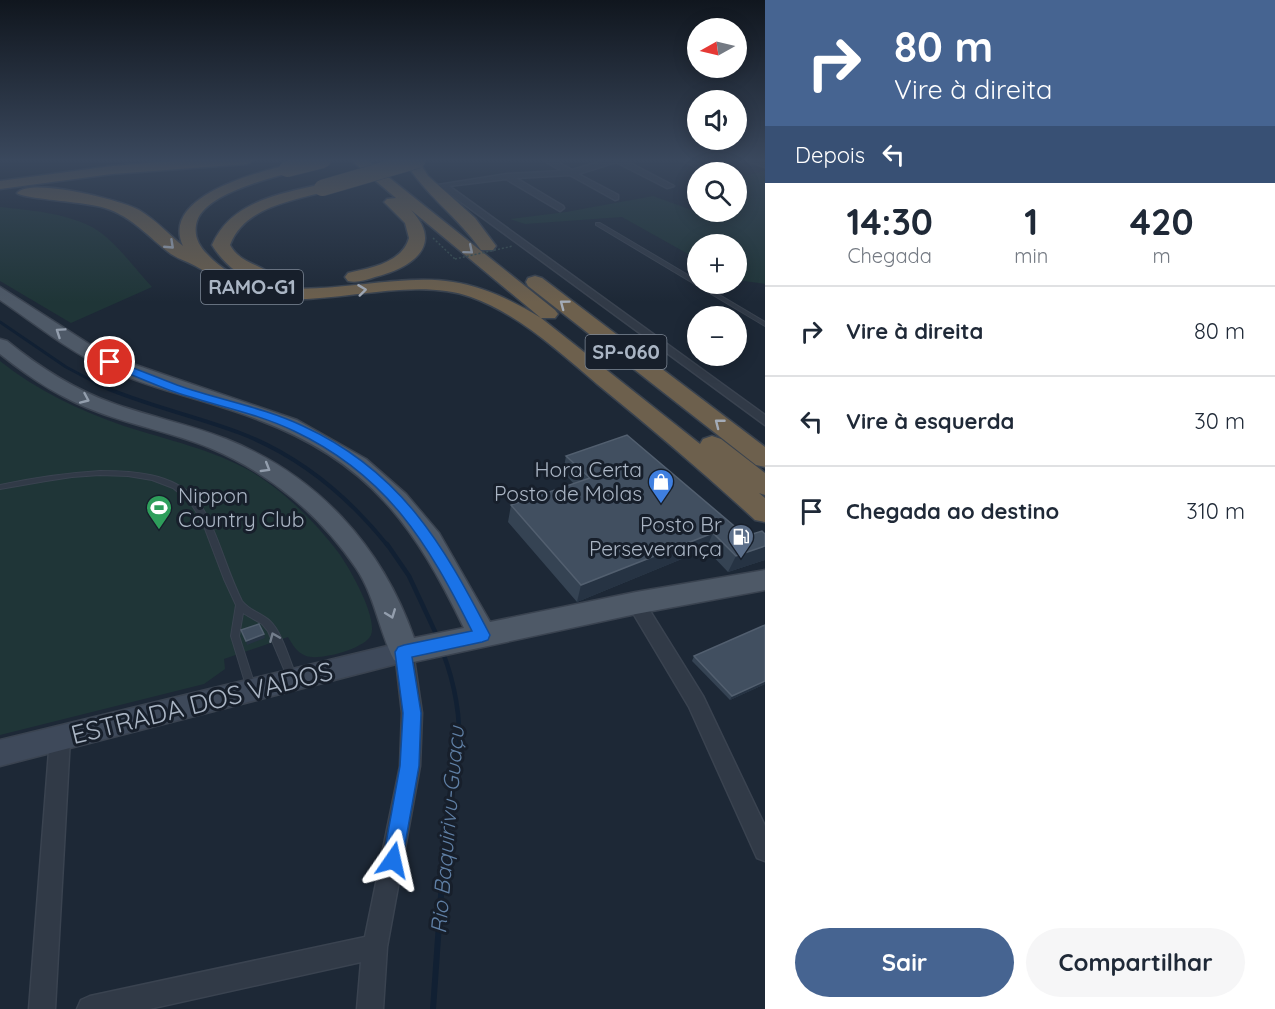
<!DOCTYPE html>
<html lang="pt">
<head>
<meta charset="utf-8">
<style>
	:root { --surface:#fff; --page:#f6f6f7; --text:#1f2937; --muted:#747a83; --line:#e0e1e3; --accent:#466491 }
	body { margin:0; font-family:Quicksand,sans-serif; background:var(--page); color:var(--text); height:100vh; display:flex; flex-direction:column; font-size:22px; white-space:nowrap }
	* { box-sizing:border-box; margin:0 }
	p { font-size:20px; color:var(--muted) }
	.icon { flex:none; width:33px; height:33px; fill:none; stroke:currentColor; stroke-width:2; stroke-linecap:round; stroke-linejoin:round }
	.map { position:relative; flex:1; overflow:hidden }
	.panel { display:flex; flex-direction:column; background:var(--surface); width:510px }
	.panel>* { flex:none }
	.hud { background:#466491; color:#fff; overflow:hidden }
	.needle { width:39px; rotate:262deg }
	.buttons { position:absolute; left:687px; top:18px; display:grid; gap:12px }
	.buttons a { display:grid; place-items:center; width:60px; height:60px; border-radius:50%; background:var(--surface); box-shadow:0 3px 15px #0003; font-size:30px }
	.pin { position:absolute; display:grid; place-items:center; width:51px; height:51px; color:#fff; margin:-26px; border:3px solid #fff; border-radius:50%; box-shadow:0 2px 6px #0007 }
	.me { position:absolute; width:66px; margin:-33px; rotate:11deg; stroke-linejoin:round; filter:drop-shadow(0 0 4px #0008) }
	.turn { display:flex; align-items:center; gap:21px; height:126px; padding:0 30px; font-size:27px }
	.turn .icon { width:78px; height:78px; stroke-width:2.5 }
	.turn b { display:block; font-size:42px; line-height:51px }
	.then { display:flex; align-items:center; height:57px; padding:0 30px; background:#0003; gap:12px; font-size:22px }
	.eta { display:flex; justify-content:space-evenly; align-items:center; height:102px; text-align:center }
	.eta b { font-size:36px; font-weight:700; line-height:42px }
	.cta { display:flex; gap:12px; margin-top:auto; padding:12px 30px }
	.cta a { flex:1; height:69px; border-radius:36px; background:var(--accent); color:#fff; font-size:24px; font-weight:700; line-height:69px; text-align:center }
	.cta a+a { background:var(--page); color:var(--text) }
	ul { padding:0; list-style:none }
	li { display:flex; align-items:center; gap:18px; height:90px; padding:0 30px; border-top:2px solid var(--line) }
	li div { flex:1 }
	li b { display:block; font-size:22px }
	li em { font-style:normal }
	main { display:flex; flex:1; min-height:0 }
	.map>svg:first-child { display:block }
	.green { fill:#1f3537 }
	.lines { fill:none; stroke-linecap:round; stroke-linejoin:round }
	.stream-far3 { stroke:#112033; stroke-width:3 }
	.stream-far2 { stroke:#112033; stroke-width:4 }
	.stream-far1 { stroke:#112033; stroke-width:4.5 }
	.stream { stroke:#112033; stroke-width:6 }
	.lane-casing { stroke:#3a4350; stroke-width:2 }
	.street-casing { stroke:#3a4350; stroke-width:3 }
	.secondary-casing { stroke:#3a4350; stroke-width:3 }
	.primary-casing { stroke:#3a4350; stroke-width:3 }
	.highway-casing { stroke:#39424e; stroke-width:3 }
	.path { stroke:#384e50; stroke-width:1.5; stroke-dasharray:2 2; stroke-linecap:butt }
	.lane { fill:#313a47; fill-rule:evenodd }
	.street { fill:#313a47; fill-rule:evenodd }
	.secondary { fill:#3e495a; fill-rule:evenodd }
	.primary { fill:#4e5967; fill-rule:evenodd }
	.highway { fill:#6d604d; fill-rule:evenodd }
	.highway-bridge-casing { stroke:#39424e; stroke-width:17; stroke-linecap:butt }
	.path-bridge { stroke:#384e50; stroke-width:1.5; stroke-dasharray:2 2; stroke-linecap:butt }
	.highway-bridge { stroke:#6d604d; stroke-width:16 }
	.wall { fill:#354353 }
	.shaded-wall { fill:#263343 }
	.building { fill:#414f60; stroke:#525f6f; stroke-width:1.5 }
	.oneway { stroke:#a4acb8 }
	.oneway2 { stroke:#939ead }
	.oneway3 { stroke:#747e8c }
	.route { fill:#1a73e8; stroke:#114b97; stroke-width:1.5 }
	.labels { text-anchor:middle; stroke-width:6; stroke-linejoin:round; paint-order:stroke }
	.shield { fill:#171f2b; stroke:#7e8896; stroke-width:1.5 }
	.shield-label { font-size:20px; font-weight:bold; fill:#aab5c4 }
	.poi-label { font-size:21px; fill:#aab5c4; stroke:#171f2b; text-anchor:end }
	.water-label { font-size:22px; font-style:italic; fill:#6080a6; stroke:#171f2b }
	.near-street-label { font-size:26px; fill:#aab5c4; stroke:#171f2b }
</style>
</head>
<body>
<main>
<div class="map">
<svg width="765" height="1009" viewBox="0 0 765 1009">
	<rect width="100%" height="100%" fill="#1d2836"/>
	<!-- green -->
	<g class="green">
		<path d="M765 171V284L737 280 736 244H698L697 259 622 217 525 224 510 219 566 212 653 196 708 216 715 212H736L737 178Z"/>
		<path d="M0 207C29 210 65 213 92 227 115 240 134 268 152 287L71 323 0 281Z"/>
		<path d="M0 361C36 390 80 411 124 426 167 440 212 449 252 472 284 491 316 523 338 552 349 567 378 617 371 635 365 649 319 661 306 656 296 652 293 645 288 637L224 659 225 669 204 684 0 735Z"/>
	</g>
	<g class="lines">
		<!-- stream-far3 -->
		<path class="stream-far3" d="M0 322 66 367 100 385"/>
		<!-- stream-far2 -->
		<path class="stream-far2" d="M97 384C143 405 193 415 240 433 300 456 348 496 388 546"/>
		<!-- stream-far1 -->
		<g class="stream-far1">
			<path d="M387 544 409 576 438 638"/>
			<path d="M443 653C454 681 462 720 458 750"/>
		</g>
		<!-- stream -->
		<path class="stream" d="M433 1009 446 825 458 748"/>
		<defs>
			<g id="lane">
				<path d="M596 223H600L698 281V284H701L765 322V326L596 225Z"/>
				<path d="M100 471C133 471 172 473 196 499 203 507 208 518 212 527 223 552 230 577 242 601 250 611 261 613 270 621 282 632 290 662 297 678L295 681 292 682 289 681 268 631 262 624 243 613 239 636 256 689 254 692 251 693 248 692 231 636 236 605 224 579 202 521 190 502 173 488 152 480 128 476 100 475 72 477 46 481 0 489V485C33 478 66 473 100 471Z"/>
			</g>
			<g id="street">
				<path d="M543 160H554L572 170 606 160H624L674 186 667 188 616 162 578 174 618 195V199L615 200 570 175 516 178 563 206 564 208 560 211 506 179 449 186 765 415V425L438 185 507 174 562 171Z"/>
				<path d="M681 160H692L716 172H707Z"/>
				<path d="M750 160 765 162V167L751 162Z"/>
				<path d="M636 596 642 598 703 696 765 826V861L757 858 689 707 627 603 630 598Z"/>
				<path d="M404 645 410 647 413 652 422 713 420 766 387 947 383 1009H357L361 962 149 1009H77L81 1000 90 996 365 937 400 766 402 713 395 652 398 647Z"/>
				<path d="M60 729 67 732 70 738 55 1009H29L50 738 53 732Z"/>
			</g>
			<path id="secondary" d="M404 642 413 645 417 652 413 659 404 662 0 766V740Z"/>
			<path id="primary" d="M0 287 89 344 118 359 297 420 366 459 406 494 439 533 490 622 636 592 765 570V590L636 614 404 664 394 660C379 631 375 596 356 568 320 515 270 473 210 448 174 433 135 426 98 412 62 399 30 378 0 354V339L7 341C39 367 73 389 112 403 150 417 189 424 226 439 317 475 382 546 414 638L464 628C415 526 369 461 259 420 208 400 153 390 103 367 66 349 34 323 0 300Z"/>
			<g id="highway">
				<path d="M185 160H254L247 164 112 174 0 189V181L112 166Z"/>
				<path d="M351 160H367L555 310 558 314 555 318H541L700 444 703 439 712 436 721 439 765 473V495L759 493 765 498V522L755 520C704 473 651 428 597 384 558 351 520 315 471 297 410 275 327 308 260 297 234 292 221 280 199 268 190 262 180 260 171 254 148 237 133 217 105 208 90 202 22 199 17 193 31 177 121 200 139 210 156 220 168 234 183 246 160 197 255 173 287 165L292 166V172C267 179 206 194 197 221 193 234 198 245 207 254 267 320 377 269 453 282 485 287 513 301 541 318L411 210C445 246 411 268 375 277 366 280 357 283 348 281L345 277 348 273C370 268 402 263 409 238L405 223 384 202 387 199 396 198Z"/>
				<path d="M404 160H418L428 176 475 218 496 246 493 250H481C457 216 425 195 404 160Z"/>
				<path d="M322 184 327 185 329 188 327 191C292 201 244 207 230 245 241 265 263 264 272 276L269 280C247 286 223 263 212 245 231 201 280 194 322 184Z"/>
				<path d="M535 276 542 278 765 447V467L756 465 528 286 526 282 528 278Z"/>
			</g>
		</defs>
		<!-- lane casing -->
		<use href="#lane" class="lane-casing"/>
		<!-- street casing -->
		<use href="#street" class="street-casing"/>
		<!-- secondary casing -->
		<use href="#secondary" class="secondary-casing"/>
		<!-- primary casing -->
		<use href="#primary" class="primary-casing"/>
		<!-- highway casing -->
		<use href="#highway" class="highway-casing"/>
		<!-- path -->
		<path class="path" d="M433 238 455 259"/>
		<!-- lane -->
		<use href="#lane" class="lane"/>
		<!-- street -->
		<use href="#street" class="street"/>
		<!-- secondary -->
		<use href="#secondary" class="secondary"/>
		<!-- primary -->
		<use href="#primary" class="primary"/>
		<!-- highway -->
		<use href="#highway" class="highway"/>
		<defs>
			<g id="highway-bridge">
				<path d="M287 169 323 160"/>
				<path d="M322 188 418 160"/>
			</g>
		</defs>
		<!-- highway-bridge casing -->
		<use href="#highway-bridge" class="highway-bridge-casing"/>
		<!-- path-bridge -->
		<path class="path-bridge" d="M455 259 513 246"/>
		<!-- highway-bridge -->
		<use href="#highway-bridge" class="highway-bridge"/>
	</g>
	<!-- wall -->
	<g class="wall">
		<path d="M566 456 746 536 765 534V560L728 572 706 549 577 602 508 522 511 505 574 484 563 472Z"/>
		<path d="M694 656 765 684 730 700 692 661Z"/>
	</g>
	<!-- shaded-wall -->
	<g class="shaded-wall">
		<path d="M713 533 706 549 577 602 581 585Z"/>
		<path d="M765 546V560L728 572 736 556Z"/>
		<path d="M264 634 265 638 247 645 246 641Z"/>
		<path d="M765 681V684L730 700 732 696Z"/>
	</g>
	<!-- building -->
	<g class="building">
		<path d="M627 435 746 536 762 531 765 534V546L736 556 713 533 581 585 511 505 590 478 566 456Z"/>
		<path d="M259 624 264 634 246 641 241 630Z"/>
		<path d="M765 625V681L732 696 694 656Z"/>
	</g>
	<!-- one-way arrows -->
	<defs><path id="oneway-chevron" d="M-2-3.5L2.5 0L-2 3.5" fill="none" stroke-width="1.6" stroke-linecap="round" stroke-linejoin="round" transform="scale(1.5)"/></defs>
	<g class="oneway">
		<use href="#oneway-chevron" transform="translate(170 245) rotate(43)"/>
		<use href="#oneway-chevron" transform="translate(469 250) rotate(40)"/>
		<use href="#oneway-chevron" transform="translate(362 290) rotate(-7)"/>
		<use href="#oneway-chevron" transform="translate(564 304) rotate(-143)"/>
		<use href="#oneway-chevron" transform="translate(719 423) rotate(-142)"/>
	</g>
	<g class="oneway2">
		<use href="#oneway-chevron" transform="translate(60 332) rotate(-146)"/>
		<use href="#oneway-chevron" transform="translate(85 399) rotate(24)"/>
		<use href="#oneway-chevron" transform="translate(266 468) rotate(31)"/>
		<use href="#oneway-chevron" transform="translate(391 614) rotate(69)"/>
	</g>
	<use class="oneway3" href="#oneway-chevron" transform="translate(274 637) rotate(-113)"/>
	<!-- sky -->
	<linearGradient id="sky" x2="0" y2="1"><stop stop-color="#10161e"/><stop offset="0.53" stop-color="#3a485d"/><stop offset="1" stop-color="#3a485d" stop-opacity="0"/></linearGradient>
	<rect width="765" height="302" fill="url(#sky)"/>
	<!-- route -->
	<path class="route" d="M106 360H113C134 368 156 377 177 385 219 400 263 407 303 426 401 471 443 544 490 635L488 640 482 642 412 657 421 713 419 766 401 867 393 870 386 867 383 860 400 766 403 713 395 652 398 647 404 645 472 631C428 543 387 475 294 431 255 412 210 405 169 390 148 382 127 373 106 364Z"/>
	<!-- icons -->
	<defs>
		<symbol id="shop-pin" viewBox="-11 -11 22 30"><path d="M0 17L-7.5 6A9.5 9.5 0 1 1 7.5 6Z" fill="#3f7fe0" stroke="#171f2b"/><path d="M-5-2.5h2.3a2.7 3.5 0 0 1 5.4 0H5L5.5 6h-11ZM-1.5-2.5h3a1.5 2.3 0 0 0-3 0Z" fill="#fff"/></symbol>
		<symbol id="stadium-pin" viewBox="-11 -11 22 30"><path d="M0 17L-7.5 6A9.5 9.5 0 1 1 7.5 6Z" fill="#2e9e5b" stroke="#171f2b"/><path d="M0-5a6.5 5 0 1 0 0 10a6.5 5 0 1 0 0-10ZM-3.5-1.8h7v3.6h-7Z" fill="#fff"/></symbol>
		<symbol id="fuel-pin" viewBox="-11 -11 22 30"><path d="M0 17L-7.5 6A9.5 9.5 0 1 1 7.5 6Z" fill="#5c6f8a" stroke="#171f2b"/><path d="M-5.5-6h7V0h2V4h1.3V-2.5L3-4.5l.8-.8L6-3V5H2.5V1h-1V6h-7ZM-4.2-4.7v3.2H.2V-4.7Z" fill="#fff"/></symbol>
	</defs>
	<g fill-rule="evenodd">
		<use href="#shop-pin" x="646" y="467" width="30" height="40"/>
		<use href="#stadium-pin" x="144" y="493" width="30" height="40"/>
		<use href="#fuel-pin" x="726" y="522" width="30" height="40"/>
	</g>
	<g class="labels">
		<!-- shield labels -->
		<g class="shield">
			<rect x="201" y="270" width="102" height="34" rx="4.5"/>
			<rect x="585.5" y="335" width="81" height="34" rx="4.5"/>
		</g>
		<g class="shield-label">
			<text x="252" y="294">RAMO-G1</text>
			<text x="626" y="359">SP-060</text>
		</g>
		<!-- poi labels -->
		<g class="poi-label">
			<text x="642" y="477">Hora Certa<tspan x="642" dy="24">Posto de Molas</tspan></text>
			<text x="178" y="503" text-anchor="start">Nippon<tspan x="178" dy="24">Country Club</tspan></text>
			<text x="722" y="532">Posto Br<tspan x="722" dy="24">Perseverança</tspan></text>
		</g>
		<!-- water labels -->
		<g class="water-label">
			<text transform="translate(447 830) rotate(-85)" y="8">Rio Baquirivu-Guaçu</text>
		</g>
		<!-- near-street labels -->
		<g class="near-street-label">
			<text transform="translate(202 703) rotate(-14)" y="9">ESTRADA DOS VADOS</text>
		</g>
	</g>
</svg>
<div class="buttons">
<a><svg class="needle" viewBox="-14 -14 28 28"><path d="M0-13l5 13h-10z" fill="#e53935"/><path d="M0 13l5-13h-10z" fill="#747a83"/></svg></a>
<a><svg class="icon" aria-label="sound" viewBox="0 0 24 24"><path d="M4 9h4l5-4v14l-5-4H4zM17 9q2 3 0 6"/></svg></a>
<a><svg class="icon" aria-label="search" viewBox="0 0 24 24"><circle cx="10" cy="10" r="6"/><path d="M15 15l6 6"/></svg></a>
<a>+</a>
<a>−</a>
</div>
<div class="pin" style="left:110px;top:362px;background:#d93025"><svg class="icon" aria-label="arrive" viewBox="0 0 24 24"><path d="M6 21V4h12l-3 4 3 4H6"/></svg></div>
<svg class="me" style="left:393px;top:860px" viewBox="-20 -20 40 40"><path d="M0-17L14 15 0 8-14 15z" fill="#1a73e8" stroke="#fff" stroke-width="4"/></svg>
</div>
<section class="panel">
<div class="hud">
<div class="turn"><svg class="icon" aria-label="right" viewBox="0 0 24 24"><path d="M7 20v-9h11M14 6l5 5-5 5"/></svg><div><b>80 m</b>Vire à direita</div></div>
<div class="then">Depois<svg class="icon" aria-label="left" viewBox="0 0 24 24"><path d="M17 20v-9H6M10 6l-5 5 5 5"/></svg></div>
</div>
<div class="eta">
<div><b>14:30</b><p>Chegada</p></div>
<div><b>1</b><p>min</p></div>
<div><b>420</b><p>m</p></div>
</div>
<ul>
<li><svg class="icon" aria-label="right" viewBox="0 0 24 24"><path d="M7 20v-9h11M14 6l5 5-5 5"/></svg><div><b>Vire à direita</b></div><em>80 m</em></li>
<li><svg class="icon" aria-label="left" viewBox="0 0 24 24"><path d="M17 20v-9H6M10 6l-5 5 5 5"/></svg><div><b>Vire à esquerda</b></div><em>30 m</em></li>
<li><svg class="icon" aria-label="arrive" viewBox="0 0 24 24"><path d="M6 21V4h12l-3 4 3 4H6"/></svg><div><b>Chegada ao destino</b></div><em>310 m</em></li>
</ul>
<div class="cta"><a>Sair</a><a>Compartilhar</a></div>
</section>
</main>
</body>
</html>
